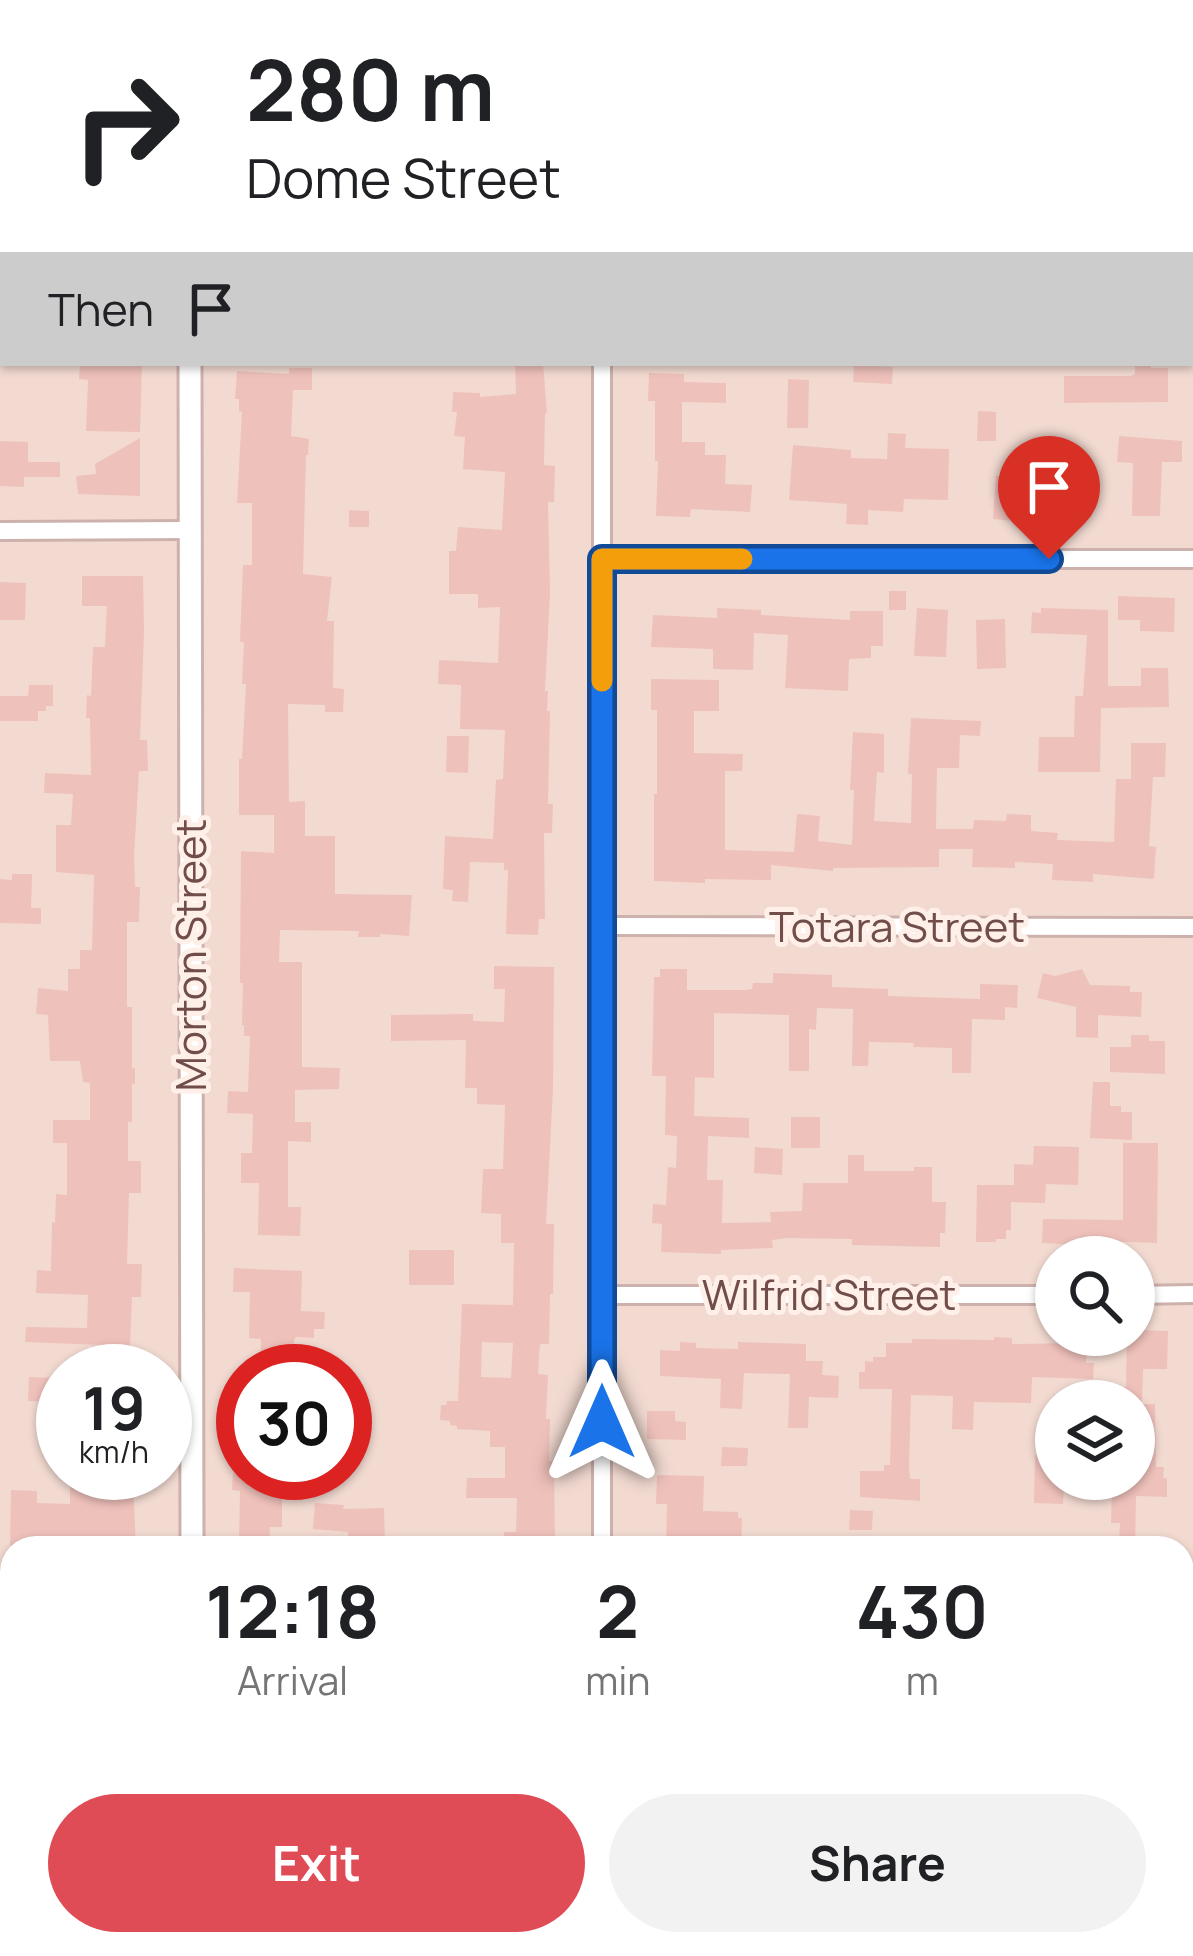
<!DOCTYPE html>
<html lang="en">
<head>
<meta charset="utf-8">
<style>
	:root { --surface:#fff; --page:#f2f2f2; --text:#202124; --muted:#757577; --accent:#e04c55 }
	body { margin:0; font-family:Manrope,sans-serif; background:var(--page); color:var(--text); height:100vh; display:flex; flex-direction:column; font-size:45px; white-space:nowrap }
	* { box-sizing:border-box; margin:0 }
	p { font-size:39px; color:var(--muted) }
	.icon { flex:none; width:66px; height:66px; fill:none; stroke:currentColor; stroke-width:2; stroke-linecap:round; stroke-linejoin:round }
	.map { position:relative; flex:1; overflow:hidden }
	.panel { position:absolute; left:0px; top:1536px; width:1194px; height:420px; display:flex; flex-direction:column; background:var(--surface); border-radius:36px 36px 0 0; box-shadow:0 3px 9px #0004 }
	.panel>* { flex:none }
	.banner { position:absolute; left:0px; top:0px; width:1194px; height:366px; box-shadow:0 3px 9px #0004; background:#fff; color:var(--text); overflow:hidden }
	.buttons { position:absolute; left:1035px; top:1236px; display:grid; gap:24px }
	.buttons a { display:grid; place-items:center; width:120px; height:120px; border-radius:50%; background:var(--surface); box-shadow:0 3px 9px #0004; font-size:60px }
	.speed { position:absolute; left:36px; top:1344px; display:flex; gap:24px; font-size:60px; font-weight:700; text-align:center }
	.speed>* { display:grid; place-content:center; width:156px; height:156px; border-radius:50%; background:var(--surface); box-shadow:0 3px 9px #0004; line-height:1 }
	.speed small { font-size:30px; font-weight:400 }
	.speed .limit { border:18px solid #d22; background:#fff; color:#111 }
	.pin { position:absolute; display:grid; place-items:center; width:102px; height:102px; color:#fff; margin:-123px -51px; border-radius:50% 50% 50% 0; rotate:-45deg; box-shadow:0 0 12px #0007 }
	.pin .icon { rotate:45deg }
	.me { position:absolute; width:132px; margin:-66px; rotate:0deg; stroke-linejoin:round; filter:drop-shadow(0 0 9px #0008) }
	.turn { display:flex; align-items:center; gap:42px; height:252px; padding:0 48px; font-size:54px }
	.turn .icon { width:156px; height:156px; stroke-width:2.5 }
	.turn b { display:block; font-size:84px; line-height:102px }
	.then { display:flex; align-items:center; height:114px; padding:0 48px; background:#0003; gap:24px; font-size:45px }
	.eta { display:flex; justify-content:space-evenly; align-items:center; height:204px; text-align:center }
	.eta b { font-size:72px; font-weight:700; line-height:84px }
	.cta { display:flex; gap:24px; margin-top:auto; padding:24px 48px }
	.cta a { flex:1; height:138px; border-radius:72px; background:var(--accent); color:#fff; font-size:48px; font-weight:700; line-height:138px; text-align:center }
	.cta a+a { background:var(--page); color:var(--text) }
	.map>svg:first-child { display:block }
	.residential { fill:#f2dad1; fill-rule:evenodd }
	.building { fill:#efc1bb; fill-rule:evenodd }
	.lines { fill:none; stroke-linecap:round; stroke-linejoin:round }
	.minor-casing { stroke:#cdb1ac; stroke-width:22 }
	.tertiary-casing { stroke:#cdb1ac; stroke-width:27 }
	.secondary-casing { stroke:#d0b0aa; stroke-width:30 }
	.minor { stroke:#fff; stroke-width:16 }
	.tertiary { stroke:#fff; stroke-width:21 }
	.secondary { stroke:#fff; stroke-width:24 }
	.route-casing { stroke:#114b97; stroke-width:30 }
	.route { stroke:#1a73e8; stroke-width:21 }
	.slow { stroke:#f59e0b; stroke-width:21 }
	.labels { text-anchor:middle; stroke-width:10; stroke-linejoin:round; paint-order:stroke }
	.street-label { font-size:42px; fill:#714d4a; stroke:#feefe8 }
</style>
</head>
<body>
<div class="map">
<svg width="1193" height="1956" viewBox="0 0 1193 1956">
	<rect width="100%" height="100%" fill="#fbeae2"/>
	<!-- residential -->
	<path class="residential" d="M0 0H992V3H3V363H1191L1193 203V1956H0ZM1056 1257H1134V1335H1056ZM63 1371H165V1473H63ZM243 1371H345V1473H243ZM1056 1401H1134V1479H1056ZM12 1548H1182V1944H12Z"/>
	<!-- building -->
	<g class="building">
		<path d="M80 363H142L140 432 86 431 88 380 79 379Z"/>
		<path d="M515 363H543L547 413H545L544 465 555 466 554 502H548L550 593 545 691H548L547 711H550L548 804H553L552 833H544L545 919H539L538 935 506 934 508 870H504V863L470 862 468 902 452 901 453 890 443 889 445 836 493 839 496 780 503 779 505 730 460 729 461 685 438 684 439 660 498 663 500 607 478 608V594H449V551H456L458 527 502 530 505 472 463 469 465 437 454 436 457 412H452L453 392 480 393V397L516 394Z"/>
		<path d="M1135 363H1151V368H1168V402L1064 403V376H1131L1135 374Z"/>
		<path d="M854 365 893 367 892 384 853 382Z"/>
		<path d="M289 368H312V390H293L291 436 309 439 308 455H306L303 574 332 577 327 621H334L333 688 344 689 343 712H325V705L288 704 289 802 305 801V836H335V894L412 895 409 936 380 934V937H358L359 931 280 930 279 962H302V1067L340 1068 339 1089 295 1090V1122H311V1142L288 1141V1207H301L300 1236 258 1235 259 1183H241V1153H252L253 1114 227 1113 228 1091 248 1092 250 1036H244V1025H242L243 983H240L241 851 274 853V815H239V759H242L246 684H242L244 642H240L243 565H252V503H237L242 412 239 411V399H235L237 371 289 374Z"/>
		<path d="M649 373 684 374V382L726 383V403L682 402V442H705V455H726L725 484 752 485 750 512 691 509 690 517 656 516 658 461H655V401H648Z"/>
		<path d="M788 379 809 380 808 428H787Z"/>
		<path d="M978 411 996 412V441H977Z"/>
		<path d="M888 433 906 434 905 448 949 449 948 500 904 499 903 512 868 510V525L846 524 847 504 789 500 793 445 851 450V458L887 459Z"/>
		<path d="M1119 436 1182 441V462H1162L1160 516H1132L1133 463 1117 462Z"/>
		<path d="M140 438V496L78 494 76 476 96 474 95 464Z"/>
		<path d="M0 441 28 442V462H60V477H24V487L0 486Z"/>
		<path d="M996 476 1027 478 1026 485 1078 487 1077 512 1025 509 1024 522 993 519Z"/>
		<path d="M349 510 369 511V527H349Z"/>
		<path d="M82 576H143L144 632 140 740H147L148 771H139L134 857 135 887H140L139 922H127V1007H132V1068H135V1084H132V1122H128V1161H141V1193H129L127 1264H142L141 1297H132L130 1346 25 1342 26 1327 87 1328 88 1295 36 1293 37 1270 51 1271 52 1222 55 1223 56 1194 67 1195V1143H53V1120H90V1083L83 1082 80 1061H50L48 1015 36 1014 38 988 68 991V969H80V950H92L94 875 56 872V825H71L73 794 44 793 45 773 91 775 90 718H86L87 695 91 696 93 647H105L107 606H82Z"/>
		<path d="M0 582 26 583 25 620H0Z"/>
		<rect x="889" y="591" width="17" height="19"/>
		<path d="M1118 596 1175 598 1174 632 1140 631V620H1118Z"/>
		<path d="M717 608 761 610V615L850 620V611H883V646H871V658L849 659 848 691 785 688 788 635 754 633 753 670 713 669V649L651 647 653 615 717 618Z"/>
		<path d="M917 608 948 610 946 657 914 656Z"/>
		<path d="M1041 608 1108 610V686H1141V668H1168L1169 707 1101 708 1100 772H1038L1039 737H1074L1075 696H1083L1087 635 1031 633 1032 612 1041 613Z"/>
		<path d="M1005 619 1006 668 977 669 976 620Z"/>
		<path d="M651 679 719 680V711H694V753L743 754 742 771H725V850L794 852 797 814 820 816 818 841 852 845 854 790H850L853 732 884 734V773L877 772 874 821 911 823 912 774H908L911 718 981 721 980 736 960 735 959 768H937L936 829H973L974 820 1006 821 1007 814 1031 815V831L1058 833 1057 840 1114 842 1116 779H1131V743H1166L1165 777H1153L1149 846 1156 847 1154 879 1093 874V882L1052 880 1053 864 1015 862V868L972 867 973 849H939V867L833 868V871L771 865V880L705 879V883L654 881V794H657V710H651Z"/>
		<path d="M29 685H53V706H46V711H38V721H0V696H28Z"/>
		<path d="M447 736H469L468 773 446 772Z"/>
		<path d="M12 874H32L31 908H41V924L0 923V879L12 880Z"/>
		<path d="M494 966 554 967 553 1090 546 1224H554L553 1294H550L549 1344H540L538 1374 548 1375 546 1419H550L549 1461H554L555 1548H504V1532H516L517 1498H466L467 1478H505V1447H490V1431L457 1429V1426L450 1425V1421L440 1420 441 1405H446L447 1401H458L462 1304 513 1305 514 1243H501V1214L481 1213 483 1169H503L505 1105 477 1104V1088H465L466 1040 391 1041V1015L473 1014V1021L504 1022 505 989H494ZM482 1342 513 1343 511 1378 481 1377Z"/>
		<path d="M660 969H687V990H746L752 989 753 983H773V973L832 975V987L888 989V996L980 999V984L1018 985 1017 1008 1005 1007V1020L972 1019 971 1073H952V1048L913 1047 914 1043 869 1042 868 1066H852L853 1009 817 1008 816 1030 809 1029V1071H789V1015L714 1013V1078L695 1077 694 1116 749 1118V1138L708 1136 707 1180H723L722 1223 771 1222 770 1212 802 1211 803 1183H848V1155H864V1171H914V1167H932V1202H946L945 1233H940V1247L852 1245V1239L788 1238 772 1240 773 1248 721 1250V1254L661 1252 662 1224 652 1223 653 1204 666 1205 668 1167 676 1168 677 1136 665 1135 666 1076H652L654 977H660Z"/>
		<path d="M1082 969 1090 985 1130 986V992H1142L1141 1017 1098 1015V1038L1076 1037V1007L1037 998 1043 973 1055 976Z"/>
		<path d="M1131 1035H1149V1041H1165V1074L1110 1072V1047H1131Z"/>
		<path d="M1093 1082H1110V1106H1121V1112H1132V1140L1090 1138Z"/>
		<rect x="791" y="1117" width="29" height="31"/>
		<path d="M1123 1143H1158L1157 1243 1102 1241V1246L1042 1243 1043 1219 1123 1220Z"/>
		<path d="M1034 1146 1079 1147 1078 1185 1046 1184 1045 1203 1011 1202V1230H1006V1239H996V1242H976L977 1185H1014V1164L1033 1165Z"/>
		<path d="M755 1147 783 1149 782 1175 754 1173Z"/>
		<rect x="409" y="1250" width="45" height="35"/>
		<path d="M234 1268 302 1271 301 1311 325 1312 324 1329H314V1338L296 1337 294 1340 293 1371H260L261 1339 249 1338 250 1292H233Z"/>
		<path d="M1134 1330 1168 1331 1167 1369H1143L1142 1401H1082L1083 1385 1126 1387 1127 1335H1134Z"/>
		<path d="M994 1337 1012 1338V1344L1075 1343V1350H1087L1086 1363H1094L1093 1379 1032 1377 1031 1403 974 1402 973 1430 952 1429 953 1396 911 1395 909 1466 910 1479H920V1501L860 1497V1471H884V1465H890L892 1389H859V1372H865V1361L873 1362V1357H886V1343H912V1339L994 1340Z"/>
		<path d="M680 1342 696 1343V1348L738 1349V1342L806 1344V1361H823L822 1375 839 1376 838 1398 809 1397 808 1428H788L790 1374 744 1373 742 1409 720 1408 721 1379 660 1376V1350L680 1351Z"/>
		<path d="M29 1377 55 1378 54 1402 28 1401Z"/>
		<path d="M1134 1404H1155L1156 1467H1164L1163 1478H1167V1497L1136 1496 1135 1548H1119L1120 1523H1111L1112 1487H1116V1479H1134Z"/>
		<path d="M647 1411H675V1421L686 1422V1440L647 1439Z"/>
		<path d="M722 1447 748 1448 747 1466H721Z"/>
		<path d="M1035 1455 1055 1456 1054 1483H1064L1063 1504 1034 1503Z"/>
		<path d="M233 1473H287V1492H282V1527H270L269 1543 239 1542 240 1491 232 1490Z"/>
		<path d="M657 1475 704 1476 703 1511 738 1512V1518H742L741 1548H666L667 1504H656Z"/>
		<path d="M89 1480V1484L133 1483 136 1548 10 1546 11 1490 37 1491V1503L70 1504V1481Z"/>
		<path d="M315 1503 344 1505 343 1509 384 1508 385 1547H349L348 1532 313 1529Z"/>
		<path d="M850 1510 873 1511 872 1530H849Z"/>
	</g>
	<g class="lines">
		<defs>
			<g id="minor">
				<path d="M1018 3V0"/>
				<path d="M602 363V1548"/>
				<path d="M0 531 190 530"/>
				<path d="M602 559H1193"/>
				<path d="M602 926 1193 927"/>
				<path d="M601 1295H1056"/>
				<path d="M1134 1295 1193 1294"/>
				<path d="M603 1944V1956"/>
				<path d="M911 1944V1956"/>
			</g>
			<g id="tertiary">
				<path d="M189 3V0"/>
				<path d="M190 363 192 1548"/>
				<path d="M1182 1767H1193"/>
				<path d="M0 1774H12"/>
				<path d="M191 1944V1956"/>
			</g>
			<g id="secondary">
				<path d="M0 163H3"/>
				<path d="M1191 173H1193"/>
				<path d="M0 193H3"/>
			</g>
		</defs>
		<!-- minor casing -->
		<use href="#minor" class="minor-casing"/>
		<!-- tertiary casing -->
		<use href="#tertiary" class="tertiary-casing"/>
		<!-- secondary casing -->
		<use href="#secondary" class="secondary-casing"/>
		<!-- minor -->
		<use href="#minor" class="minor"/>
		<!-- tertiary -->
		<use href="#tertiary" class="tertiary"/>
		<!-- secondary -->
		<use href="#secondary" class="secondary"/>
	</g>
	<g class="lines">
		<defs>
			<path id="route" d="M602 1422V559H1049"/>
		</defs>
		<!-- route casing -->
		<use href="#route" class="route-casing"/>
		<!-- route -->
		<use href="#route" class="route"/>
		<!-- slow -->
		<path class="slow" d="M602 681V559H742"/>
	</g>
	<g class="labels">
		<!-- street labels -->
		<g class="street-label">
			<text x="897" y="942">Totara Street</text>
			<text transform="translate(191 955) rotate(-90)" y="15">Morton Street</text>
			<text x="829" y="1310">Wilfrid Street</text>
		</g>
	</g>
</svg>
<div class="buttons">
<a><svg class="icon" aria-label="search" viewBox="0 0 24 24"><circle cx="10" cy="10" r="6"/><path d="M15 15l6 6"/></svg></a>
<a><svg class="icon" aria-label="layers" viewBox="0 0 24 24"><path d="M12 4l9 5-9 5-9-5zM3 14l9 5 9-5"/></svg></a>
</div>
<div class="speed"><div>19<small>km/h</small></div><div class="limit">30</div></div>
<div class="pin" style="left:1049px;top:559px;background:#d93025"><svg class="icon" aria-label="arrive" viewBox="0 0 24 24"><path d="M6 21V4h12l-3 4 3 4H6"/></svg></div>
<svg class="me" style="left:602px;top:1422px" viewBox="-20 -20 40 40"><path d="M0-17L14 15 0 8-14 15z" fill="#1a73e8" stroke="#fff" stroke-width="4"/></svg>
<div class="banner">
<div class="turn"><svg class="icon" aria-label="right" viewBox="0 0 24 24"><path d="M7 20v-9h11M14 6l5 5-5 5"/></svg><div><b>280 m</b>Dome Street</div></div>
<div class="then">Then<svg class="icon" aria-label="arrive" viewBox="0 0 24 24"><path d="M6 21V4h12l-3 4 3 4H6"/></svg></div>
</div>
<section class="panel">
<div class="eta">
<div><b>12:18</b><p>Arrival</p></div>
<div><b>2</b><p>min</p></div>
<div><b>430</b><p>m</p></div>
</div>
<div class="cta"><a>Exit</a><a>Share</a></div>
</section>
</div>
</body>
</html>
